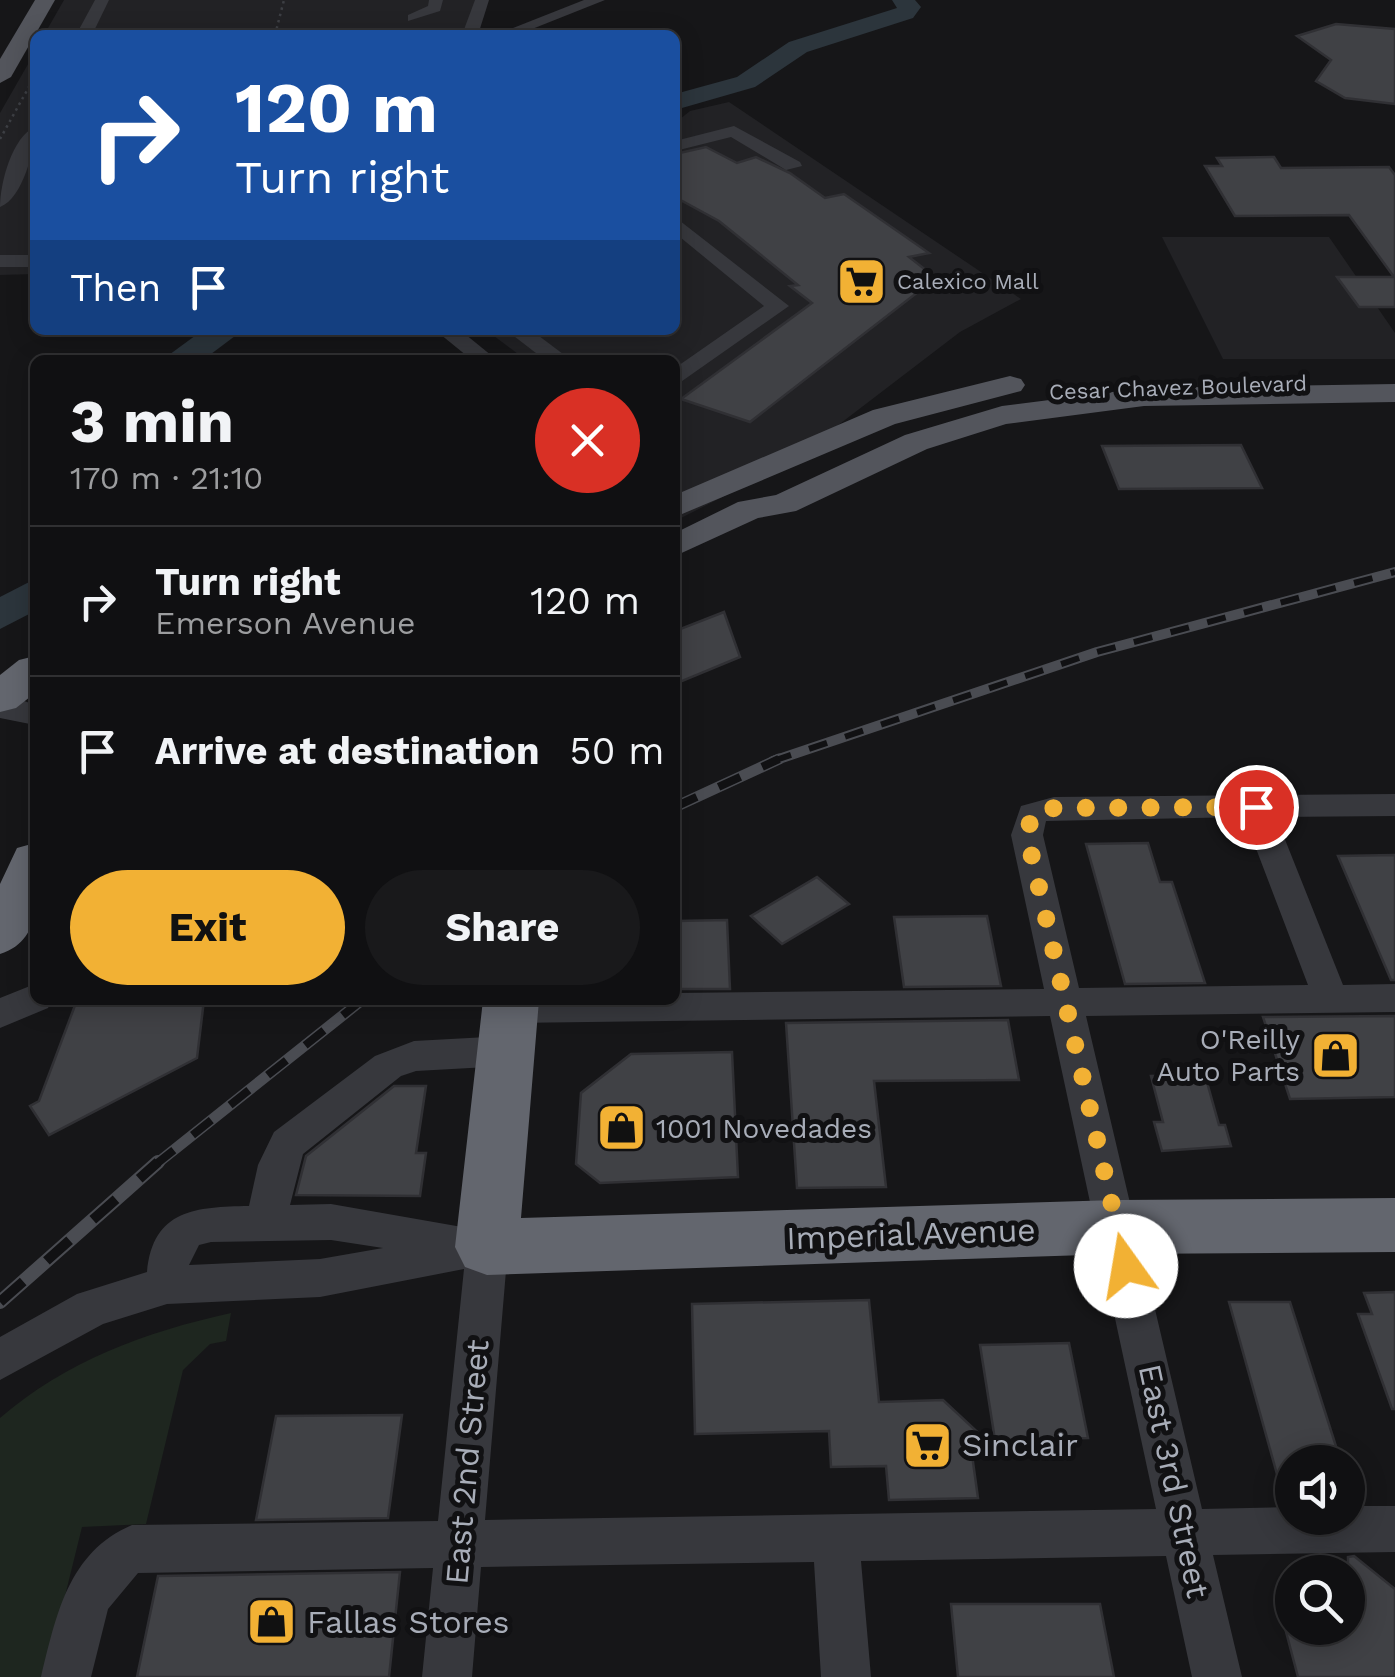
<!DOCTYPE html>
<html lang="en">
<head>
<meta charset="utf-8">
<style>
	:root { --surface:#101012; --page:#19191b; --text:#f1f3f6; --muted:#9c9d9f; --line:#303032; --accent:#f2b134 }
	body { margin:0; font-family:"Work Sans",sans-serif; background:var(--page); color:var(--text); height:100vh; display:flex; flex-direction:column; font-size:38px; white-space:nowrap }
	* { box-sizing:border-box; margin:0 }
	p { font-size:32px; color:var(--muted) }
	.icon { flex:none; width:55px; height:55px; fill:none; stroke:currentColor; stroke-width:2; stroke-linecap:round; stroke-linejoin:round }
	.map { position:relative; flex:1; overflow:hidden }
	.details { position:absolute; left:30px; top:355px; width:650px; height:650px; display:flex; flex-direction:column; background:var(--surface); border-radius:15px; box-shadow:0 5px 25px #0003,0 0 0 2px var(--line) }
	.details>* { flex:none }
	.banner { position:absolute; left:30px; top:30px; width:650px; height:305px; border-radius:15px; box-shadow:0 5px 25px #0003,0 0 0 2px var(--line); background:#1a4fa0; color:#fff; overflow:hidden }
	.tools { position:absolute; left:1275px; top:1445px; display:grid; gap:20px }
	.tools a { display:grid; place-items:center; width:90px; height:90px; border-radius:50%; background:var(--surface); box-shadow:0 5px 25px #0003,0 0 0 2px var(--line); font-size:50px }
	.pin { position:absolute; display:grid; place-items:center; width:85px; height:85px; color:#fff; margin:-42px; border:5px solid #fff; border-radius:50%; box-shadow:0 2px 10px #0007 }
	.me { position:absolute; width:110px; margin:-55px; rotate:347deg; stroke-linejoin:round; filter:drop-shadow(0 0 8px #0008) }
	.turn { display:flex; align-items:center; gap:35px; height:210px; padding:0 40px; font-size:45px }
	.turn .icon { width:130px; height:130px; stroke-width:2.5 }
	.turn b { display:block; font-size:70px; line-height:85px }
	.then { display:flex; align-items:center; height:95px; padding:0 40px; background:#0003; gap:20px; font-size:38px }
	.round { display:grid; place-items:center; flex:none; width:105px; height:105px; border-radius:52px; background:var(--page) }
	.headline { display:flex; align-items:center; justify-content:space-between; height:170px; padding:0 40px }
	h1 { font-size:60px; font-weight:700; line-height:75px }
	.primary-button { display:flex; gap:20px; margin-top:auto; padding:20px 40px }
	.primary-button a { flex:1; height:115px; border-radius:60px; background:var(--accent); color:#111; font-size:40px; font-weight:700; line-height:115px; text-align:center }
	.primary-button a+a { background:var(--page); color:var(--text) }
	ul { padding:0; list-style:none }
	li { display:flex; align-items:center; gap:30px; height:150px; padding:0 40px; border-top:2px solid var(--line) }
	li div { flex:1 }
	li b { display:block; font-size:38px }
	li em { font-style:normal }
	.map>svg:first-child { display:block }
	.built { fill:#222225 }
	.green { fill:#1e261f }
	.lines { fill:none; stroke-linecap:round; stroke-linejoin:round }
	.river { fill:#2c353c; fill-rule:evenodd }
	.building { fill:#404145; stroke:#303034; stroke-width:2.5 }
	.path { stroke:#3d3f44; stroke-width:2.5; stroke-dasharray:2.5 4; stroke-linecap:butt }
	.minor { fill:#37383d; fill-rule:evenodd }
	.major { fill:#53555c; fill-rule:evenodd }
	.highway { fill:#63666e; fill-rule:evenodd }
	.rail-far2-casing { stroke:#4a4c52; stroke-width:10 }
	.rail-far1-casing { stroke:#4a4c52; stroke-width:11 }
	.rail-casing { stroke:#4a4c52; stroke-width:14 }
	.rail-far2 { stroke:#111113; stroke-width:6; stroke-dasharray:19; stroke-linecap:butt }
	.rail-far1 { stroke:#111113; stroke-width:8; stroke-dasharray:24; stroke-linecap:butt }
	.rail { stroke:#111113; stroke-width:10; stroke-dasharray:31; stroke-linecap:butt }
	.route { stroke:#f2b134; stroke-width:18; stroke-dasharray:0 32.4 }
	.labels { text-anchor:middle; stroke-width:10; stroke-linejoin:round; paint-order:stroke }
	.far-poi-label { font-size:22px; fill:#a8adb8; stroke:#111113; text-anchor:start }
	.far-street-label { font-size:22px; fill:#a8adb8; stroke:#111113 }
	.poi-label { font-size:28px; fill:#a8adb8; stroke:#111113; text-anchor:end }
	.near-street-label { font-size:32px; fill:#a8adb8; stroke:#111113 }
	.near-poi-label { font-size:32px; fill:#a8adb8; stroke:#111113; text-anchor:start }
</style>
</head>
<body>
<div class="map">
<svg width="1395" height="1677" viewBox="0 0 1395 1677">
	<rect width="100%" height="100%" fill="#161618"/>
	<!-- built -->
	<g class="built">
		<path d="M64 0H482L470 35H44Z"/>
		<path d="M35 52V274L0 275V113Z"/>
		<path d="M729 102 1021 299 960 332 786 465 675 521V360H526L486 330H675V123L690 111Z"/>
		<path d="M1162 237H1329L1395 333V359H1223Z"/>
	</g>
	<!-- green -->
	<path class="green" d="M231 1313 226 1341 210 1344 183 1370 146 1524 82 1527 45 1677H0V1418C66 1361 145 1332 231 1313Z"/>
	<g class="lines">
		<!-- river -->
		<g class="river">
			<path d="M892 0H915L921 7 913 18 807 52 755 87 675 110V94L737 77 789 42 897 8Z"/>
			<path d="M203 330H243L203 360H162Z"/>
			<path d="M35 579V611L0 629V597Z"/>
		</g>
	</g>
	<!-- building -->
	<g class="building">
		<path d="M1336 24 1395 29V104L1345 98 1316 81 1331 60 1297 36Z"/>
		<path d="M706 147 737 163 756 157 790 173 825 198 844 194 929 253 909 257 936 278 750 422 681 399 812 303 790 286 798 285 719 221 675 197V154Z"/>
		<path d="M1274 157 1281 168 1389 167 1395 175V307H1359L1337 277H1394L1349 215 1235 216 1205 166H1222L1217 158Z"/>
		<path d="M1241 445 1262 488 1119 489 1102 446Z"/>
		<path d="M724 612 740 657 675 684V631Z"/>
		<path d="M1148 843 1160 882H1172L1205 983 1125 984 1086 844Z"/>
		<path d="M1395 855V980H1391L1338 856Z"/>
		<path d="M817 877 849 904 782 944 751 916Z"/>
		<path d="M987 916 1001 986 904 987 894 917Z"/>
		<path d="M727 920 730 989H675V921Z"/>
		<path d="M77 1000H204L197 1058 49 1135 30 1106 39 1101Z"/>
		<path d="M1395 1016V1097L1290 1099 1263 1017Z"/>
		<path d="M1008 1020 1019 1080 874 1081 886 1187 797 1188 786 1023Z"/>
		<path d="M732 1052 738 1177 600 1183 576 1164 581 1093 631 1054Z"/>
		<path d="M1205 1075 1219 1125H1225L1231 1146 1162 1151 1154 1122H1163L1151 1076Z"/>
		<path d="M394 1086H426L416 1153H426L420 1196 296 1195 306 1156Z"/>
		<path d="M1395 1292V1409H1392L1358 1314H1372L1364 1293Z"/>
		<path d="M869 1300 879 1402 943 1400 986 1440H970L978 1498 889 1500 886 1466 831 1467 829 1431 695 1434 692 1304Z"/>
		<path d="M1229 1302H1290L1341 1462H1292V1503H1285Z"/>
		<path d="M1069 1343 1088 1438 995 1440 980 1345Z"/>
		<path d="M402 1415 388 1518 256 1520 276 1416Z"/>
		<path d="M1354 1556 1395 1589V1677H1298L1285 1628H1348V1557Z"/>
		<path d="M400 1572 389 1677H137L158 1576Z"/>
		<path d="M951 1604H1100L1114 1677H958Z"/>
	</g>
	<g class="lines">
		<!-- path -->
		<g class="path">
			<path d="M275 35 284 0"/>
			<path d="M0 139 35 76"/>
		</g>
		<!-- minor -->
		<g class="minor">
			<path d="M95 0H109L92 35H76Z"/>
			<path d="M429 0H443L440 11 408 21V15L428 6Z"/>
			<path d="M475 0H489L478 35H462Z"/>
			<path d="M584 0H605L517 35H495Z"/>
			<path d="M734 126 800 162 802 166 786 170 731 137 675 151V141Z"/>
			<path d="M35 127C35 149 23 198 0 207 0 183 12 137 35 127Z"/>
			<path d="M675 217 789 306 675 386V368L764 306 675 233Z"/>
			<rect x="0" y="255" width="35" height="12"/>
			<path d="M435 330H460L497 360H472Z"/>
			<path d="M506 330H531L571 360H545Z"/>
			<path d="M0 692 35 705V725L0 718Z"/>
			<path d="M1395 794V816L1276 817 1343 985 1395 984V1012L1086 1016 1202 1509 1292 1507V1518H1348V1506H1395V1552L1213 1555 1242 1677H1192L1166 1556 861 1561 871 1677H821L814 1562 481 1567 472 1677H422L433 1568 138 1573 108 1609 91 1677H41C56 1616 68 1552 132 1525L438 1521 464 1269 320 1297 167 1304 103 1324 0 1380V1337L77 1294 147 1272C153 1209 196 1207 249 1206L258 1165 274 1132 375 1056 414 1041 506 1036 519 1041 524 1051 519 1061 506 1066 416 1071 401 1076 303 1154 290 1205 331 1204 502 1234 508 1247 485 1520 1156 1509 1050 1016 511 1023 498 1019 493 1009 498 1000H675V993L1044 989 1011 835 1021 806 1054 797ZM1244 817 1308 985 1079 988 1043 835 1046 821ZM331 1240 383 1248 320 1259 189 1265 199 1245 211 1242Z"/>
			<path d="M35 984V1000H52L48 1008 0 1028V998Z"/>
		</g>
		<!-- major -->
		<g class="major">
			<path d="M35 0H55L11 77 0 83V59Z"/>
			<path d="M1010 376 1021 379 1025 385 1021 391 895 424 675 517V495L873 410Z"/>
			<path d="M1395 384V402L1144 406 1006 424 927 449 796 511 758 518 675 556V533L738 502 776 495 905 435 1002 406 1144 388Z"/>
		</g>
		<!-- highway -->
		<g class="highway">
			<path d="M35 656V693L16 708 0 712V675L19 660Z"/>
			<path d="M35 843C35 885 48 939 0 954V884L17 848Z"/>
			<path d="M483 1000H539L521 1218 1117 1200 1395 1198V1252L1117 1254 487 1275 465 1267 455 1247Z"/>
		</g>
		<defs>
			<path id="rail-far2" d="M773 761 1097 652 1395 572"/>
			<g id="rail-far1">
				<path d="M675 807 779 759"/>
				<path d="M155 1165 362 1000"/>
			</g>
			<path id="rail" d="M0 1302 158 1162"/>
		</defs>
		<!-- rail-far2 casing -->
		<use href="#rail-far2" class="rail-far2-casing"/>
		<!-- rail-far1 casing -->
		<use href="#rail-far1" class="rail-far1-casing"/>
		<!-- rail casing -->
		<use href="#rail" class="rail-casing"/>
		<!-- rail-far2 -->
		<use href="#rail-far2" class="rail-far2"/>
		<!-- rail-far1 -->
		<use href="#rail-far1" class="rail-far1"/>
		<!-- rail -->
		<use href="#rail" class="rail"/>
	</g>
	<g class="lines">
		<!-- route -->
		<path class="route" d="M1126 1266 1027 835 1032 814 1054 808 1256 807"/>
	</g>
	<!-- icons -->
	<defs>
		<symbol id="supermarket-square" viewBox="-11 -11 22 22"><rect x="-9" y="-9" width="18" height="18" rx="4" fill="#f2b134" stroke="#111113"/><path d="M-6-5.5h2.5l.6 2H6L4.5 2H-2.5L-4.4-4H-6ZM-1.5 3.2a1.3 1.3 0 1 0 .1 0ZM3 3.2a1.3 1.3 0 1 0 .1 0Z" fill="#111"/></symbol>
		<symbol id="shop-square" viewBox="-11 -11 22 22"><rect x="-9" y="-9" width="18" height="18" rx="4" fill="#f2b134" stroke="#111113"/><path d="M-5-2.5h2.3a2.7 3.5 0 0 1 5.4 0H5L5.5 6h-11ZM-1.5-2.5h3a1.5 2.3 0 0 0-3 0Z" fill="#111"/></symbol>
	</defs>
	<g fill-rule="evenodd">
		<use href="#supermarket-square" x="834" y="254" width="55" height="55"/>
		<use href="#shop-square" x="1308" y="1028" width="55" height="55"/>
		<use href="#shop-square" x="594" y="1100" width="55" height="55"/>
		<use href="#supermarket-square" x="900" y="1418" width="55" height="55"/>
		<use href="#shop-square" x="244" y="1594" width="55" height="55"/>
	</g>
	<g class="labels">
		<!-- far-poi labels -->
		<g class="far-poi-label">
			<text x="897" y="289">Calexico Mall</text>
		</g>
		<!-- far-street labels -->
		<g class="far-street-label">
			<text transform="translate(1178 387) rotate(-2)" y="8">Cesar Chavez Boulevard</text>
		</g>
		<!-- poi labels -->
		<g class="poi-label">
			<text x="1300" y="1049">O'Reilly<tspan x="1300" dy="32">Auto Parts</tspan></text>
			<text x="656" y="1138" text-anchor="start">1001 Novedades</text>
		</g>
		<!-- near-street labels -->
		<g class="near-street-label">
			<text transform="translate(911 1234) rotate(-2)" y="11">Imperial Avenue</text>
			<text transform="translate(467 1462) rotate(-85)" y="11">East 2nd Street</text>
			<text transform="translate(1174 1481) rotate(78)" y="11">East 3rd Street</text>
		</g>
		<!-- near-poi labels -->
		<g class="near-poi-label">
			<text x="962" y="1456">Sinclair</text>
			<text x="307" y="1633">Fallas Stores</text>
		</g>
	</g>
</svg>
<div class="tools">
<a><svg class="icon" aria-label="sound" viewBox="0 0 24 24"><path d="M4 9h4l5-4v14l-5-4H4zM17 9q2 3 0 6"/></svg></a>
<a><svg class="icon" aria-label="search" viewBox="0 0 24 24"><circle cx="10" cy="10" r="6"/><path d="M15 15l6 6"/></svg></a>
</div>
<div class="pin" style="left:1256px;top:807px;background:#d93025"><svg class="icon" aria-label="arrive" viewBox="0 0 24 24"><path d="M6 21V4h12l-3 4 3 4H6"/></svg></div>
<svg class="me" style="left:1126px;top:1266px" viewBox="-20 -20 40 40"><circle r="19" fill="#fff"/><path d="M0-13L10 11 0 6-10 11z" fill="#f2b134"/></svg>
<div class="banner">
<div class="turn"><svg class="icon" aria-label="right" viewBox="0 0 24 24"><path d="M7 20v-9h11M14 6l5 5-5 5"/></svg><div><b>120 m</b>Turn right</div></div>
<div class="then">Then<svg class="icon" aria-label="arrive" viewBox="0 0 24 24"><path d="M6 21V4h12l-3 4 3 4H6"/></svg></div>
</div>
<section class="details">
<div class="headline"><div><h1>3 min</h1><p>170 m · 21:10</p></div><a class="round" style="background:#d93025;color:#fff"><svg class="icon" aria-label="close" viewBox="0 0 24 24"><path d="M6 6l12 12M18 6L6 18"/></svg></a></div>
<ul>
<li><svg class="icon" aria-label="right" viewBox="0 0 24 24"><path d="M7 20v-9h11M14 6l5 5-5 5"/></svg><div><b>Turn right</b><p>Emerson Avenue</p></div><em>120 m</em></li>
<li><svg class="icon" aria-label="arrive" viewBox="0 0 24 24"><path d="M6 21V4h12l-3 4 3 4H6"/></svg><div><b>Arrive at destination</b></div><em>50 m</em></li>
</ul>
<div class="primary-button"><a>Exit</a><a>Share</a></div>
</section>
</div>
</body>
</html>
